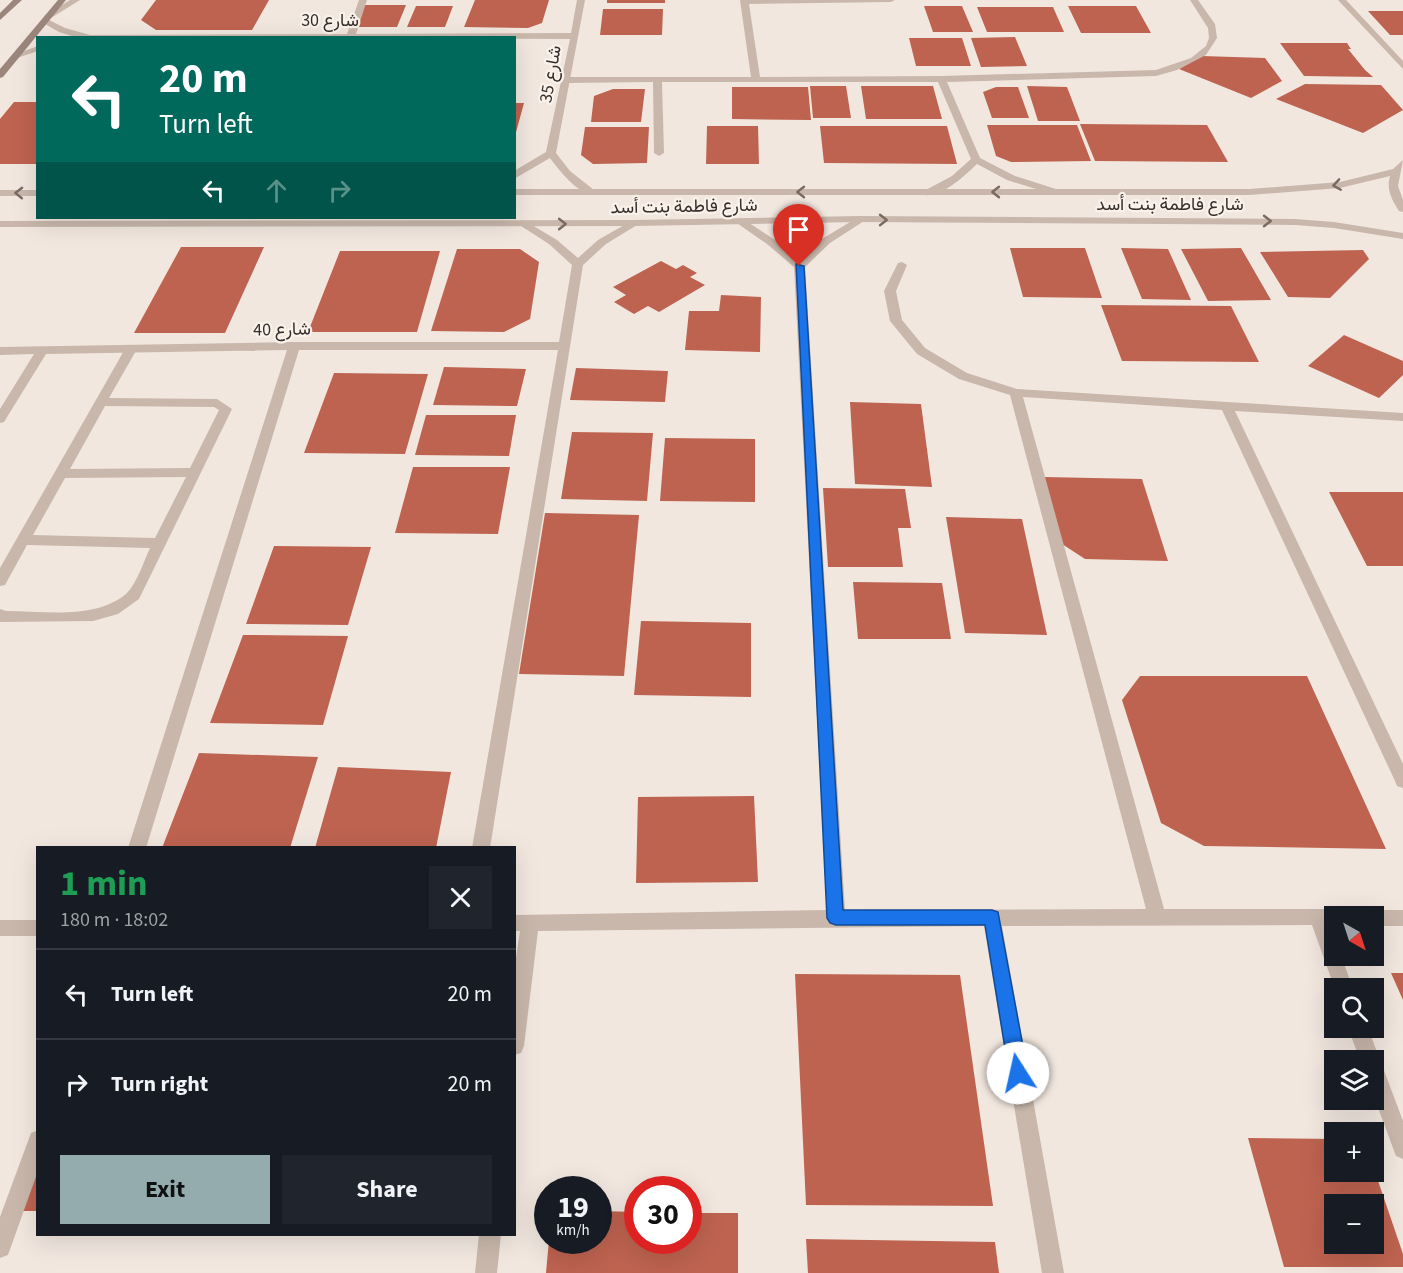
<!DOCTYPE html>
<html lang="en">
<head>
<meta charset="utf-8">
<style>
	:root { --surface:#171b24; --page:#20242c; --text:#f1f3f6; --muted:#9ea1a6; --line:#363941; --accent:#94acae }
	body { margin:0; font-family:"Source Sans 3",Vazirmatn,sans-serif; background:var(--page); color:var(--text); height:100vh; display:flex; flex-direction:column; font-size:22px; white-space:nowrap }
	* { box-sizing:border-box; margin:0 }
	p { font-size:20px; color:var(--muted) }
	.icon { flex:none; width:33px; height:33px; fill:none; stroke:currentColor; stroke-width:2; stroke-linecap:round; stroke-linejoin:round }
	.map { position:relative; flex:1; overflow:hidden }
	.sheet { position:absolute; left:36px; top:846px; width:480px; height:390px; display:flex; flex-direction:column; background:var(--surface); border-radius:0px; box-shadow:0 6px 24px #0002 }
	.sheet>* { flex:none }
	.top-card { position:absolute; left:36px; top:36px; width:480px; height:183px; border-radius:0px; box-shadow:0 6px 24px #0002; background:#00695c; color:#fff; overflow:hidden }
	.needle { width:39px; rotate:141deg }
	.buttons { position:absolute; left:1324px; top:906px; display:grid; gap:12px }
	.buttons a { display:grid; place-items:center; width:60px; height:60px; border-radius:0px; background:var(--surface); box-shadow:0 6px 24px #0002; font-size:30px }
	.speed { position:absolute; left:534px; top:1176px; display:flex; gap:12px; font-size:30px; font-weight:700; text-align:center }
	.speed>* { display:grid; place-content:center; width:78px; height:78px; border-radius:50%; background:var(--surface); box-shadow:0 6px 24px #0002; line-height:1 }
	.speed small { font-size:15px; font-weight:400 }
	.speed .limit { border:9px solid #d22; background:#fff; color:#111 }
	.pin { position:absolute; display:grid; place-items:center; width:51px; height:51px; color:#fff; margin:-62px -26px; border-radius:50% 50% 50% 0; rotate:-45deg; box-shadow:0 0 6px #0007 }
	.pin .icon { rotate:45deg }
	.me { position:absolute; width:66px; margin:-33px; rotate:350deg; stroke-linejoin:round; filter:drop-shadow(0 0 4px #0008) }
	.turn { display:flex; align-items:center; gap:21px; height:126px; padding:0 24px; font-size:27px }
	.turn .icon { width:78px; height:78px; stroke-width:2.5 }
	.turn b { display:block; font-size:42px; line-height:51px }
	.lanes { display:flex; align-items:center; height:57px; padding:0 24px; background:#0003; justify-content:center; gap:30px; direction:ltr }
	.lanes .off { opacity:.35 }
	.round { display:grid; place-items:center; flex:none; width:63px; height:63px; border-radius:0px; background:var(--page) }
	.overview { display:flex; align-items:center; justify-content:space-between; height:102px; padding:0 24px }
	h1 { font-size:36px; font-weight:700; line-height:45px; color:#1e9e55 }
	.button { display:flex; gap:12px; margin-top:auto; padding:12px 24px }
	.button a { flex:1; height:69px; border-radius:0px; background:var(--accent); color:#111; font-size:24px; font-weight:700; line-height:69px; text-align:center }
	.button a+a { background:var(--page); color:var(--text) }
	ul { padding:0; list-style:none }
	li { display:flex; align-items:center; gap:18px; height:90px; padding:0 24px; border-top:2px solid var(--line) }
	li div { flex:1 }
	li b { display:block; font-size:22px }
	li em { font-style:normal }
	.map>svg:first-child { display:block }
	.building { fill:#be6350; fill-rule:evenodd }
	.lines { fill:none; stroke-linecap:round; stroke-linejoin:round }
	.service { fill:#c9b7ab; fill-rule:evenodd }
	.minor { fill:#c9b7ab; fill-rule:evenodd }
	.tertiary { fill:#c9b7ab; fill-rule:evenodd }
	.secondary { fill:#9c867c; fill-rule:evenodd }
	.oneway { stroke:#796b64 }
	.route { fill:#1a73e8; stroke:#114b97; stroke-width:1.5 }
	.labels { text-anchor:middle; stroke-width:4.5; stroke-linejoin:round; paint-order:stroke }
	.far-street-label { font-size:18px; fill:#372d2a; stroke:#f9f2eb }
</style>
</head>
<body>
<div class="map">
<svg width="1403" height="1273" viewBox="0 0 1403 1273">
	<rect width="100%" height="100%" fill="#f1e7df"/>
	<!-- building -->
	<g class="building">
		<path d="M156 0H269L252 30H156L141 20Z"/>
		<path d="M475 0H549L542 23 528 28 464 27Z"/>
		<rect x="607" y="0" width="58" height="3"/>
		<path d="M365 5H406L397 27H355Z"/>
		<path d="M416 6H453L445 27H407Z"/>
		<path d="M924 6H962L973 32H933Z"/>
		<path d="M1068 6H1136L1151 33H1081Z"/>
		<path d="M977 7H1053L1064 32H987Z"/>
		<path d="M603 9H663L662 35H600Z"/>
		<path d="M1368 11H1403V35H1390Z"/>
		<path d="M1015 37 1027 66 981 67 971 38Z"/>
		<path d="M909 38H962L971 66H916Z"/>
		<path d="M1280 43H1347L1351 49H1348L1365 70 1373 77 1304 76Z"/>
		<path d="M1202 56 1265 58 1282 81 1251 98 1179 69Z"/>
		<path d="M1305 84 1381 85 1403 110 1363 133 1276 99Z"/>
		<path d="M810 86H846L851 118H813Z"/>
		<path d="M861 86H933L942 119H866Z"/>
		<path d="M1027 86 1067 87 1080 121H1038Z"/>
		<path d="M732 87H808L811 120 732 119Z"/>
		<path d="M996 87H1018L1029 118H992L983 92Z"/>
		<path d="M613 89H645L641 122H591L594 96Z"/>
		<path d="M14 102H38V164H0V119Z"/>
		<path d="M514 103H524L515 136H514Z"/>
		<path d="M1080 124 1207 125 1228 162 1095 161Z"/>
		<path d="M987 125H1077L1091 161 1011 162 996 156Z"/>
		<path d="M707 126H758L759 164H706Z"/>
		<path d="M820 126H947L957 164 824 163Z"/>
		<path d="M585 127H649L647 163 593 164 581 155Z"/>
		<path d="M181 247H264L225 333H134Z"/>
		<path d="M1010 248H1085L1102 298 1023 297Z"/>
		<path d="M1121 248 1168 249 1191 300 1142 299Z"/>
		<path d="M1241 248 1271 300 1208 301 1181 249Z"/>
		<path d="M457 249H520L539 262 530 319 504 332 431 331Z"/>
		<path d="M1363 250 1369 259 1330 298 1288 297 1260 252Z"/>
		<path d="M340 251H440L417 332H308Z"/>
		<path d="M661 261 676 269 683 265 697 273 690 277 705 285 659 312 648 306 634 314 614 302 626 295 613 287Z"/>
		<path d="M721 295 761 297 760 352 685 350 689 311H719Z"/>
		<path d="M1101 305 1231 306 1259 362 1122 361Z"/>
		<path d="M1344 335 1403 361V375L1379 398 1308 366Z"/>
		<path d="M444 367 526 369 517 406 433 405Z"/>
		<path d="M576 368 668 371 665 402 570 400Z"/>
		<path d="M334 373 428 374 405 454 304 453Z"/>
		<path d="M850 402 921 404 932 487 855 484Z"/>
		<path d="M426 415H516L509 456 415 455Z"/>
		<path d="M572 432 653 433 647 501 561 499Z"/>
		<path d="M665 438 755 439V502L660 501Z"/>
		<path d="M413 467H510L498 534 395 533Z"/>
		<path d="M1044 477 1142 479 1168 561 1085 559 1059 542Z"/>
		<path d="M823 488 905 489 911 528H898L903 567H828Z"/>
		<path d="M1329 492H1403V566H1367Z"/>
		<path d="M545 513 639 515 624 676 519 674Z"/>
		<path d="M946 517 1022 519 1047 635 965 633Z"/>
		<path d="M274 546 371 547 348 625 246 624Z"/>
		<path d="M853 582 942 583 951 639H858Z"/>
		<path d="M641 621 751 623V697L634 695Z"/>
		<path d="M243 635 348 636 323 725 210 723Z"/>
		<path d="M1140 676H1307L1386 849 1204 846 1161 823 1122 700Z"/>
		<path d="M199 753 318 757 290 848H162Z"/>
		<path d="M338 767 451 772 436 848H315Z"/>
		<path d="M754 796 758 882 636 883 638 797Z"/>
		<path d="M1391 973H1403V1000Z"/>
		<path d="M795 974 960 975 993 1206 806 1205Z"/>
		<path d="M1248 1138 1335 1139V1172H1375L1403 1254V1267H1284ZM1335 1204H1374V1244H1335Z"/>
		<path d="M38 1164V1211H21Z"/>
		<path d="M598 1211 638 1212V1240H688V1213H738V1273H546L549 1240H598Z"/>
		<path d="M806 1239 995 1242 999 1273H808Z"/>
	</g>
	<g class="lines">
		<!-- service -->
		<g class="service">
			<path d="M740 0H895L891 2 749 4 760 77 941 76 1156 70 1191 58 1206 46 1209 38 1208 28 1190 0H1198L1215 24 1217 38 1206 55 1177 70 1156 76 947 82 980 158 1015 176 1059 190V194L1055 195 1007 180 977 164C964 176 943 197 924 195V191L952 176 971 159 938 82H662L664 153 659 156 654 153 653 82 567 83 563 80 567 77H751Z"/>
			<path d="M131 345 137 349 109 398 217 399 232 409 139 599 118 614 93 621 0 622V609L6 611C44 611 97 620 127 593 137 583 144 561 150 548L27 545 5 585 0 586V568L125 349ZM105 406 214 407 219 410 190 468 70 469ZM186 477 155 538 33 535 65 478Z"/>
		</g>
		<!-- minor -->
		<g class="minor">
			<path d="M70 0H80L51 18 44 16Z"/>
			<path d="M359 0H367L356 34 571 33 577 0H585L556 153 570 171 594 190V194C579 196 558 169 550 158L514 179V171L546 152 570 39 78 38 59 32 40 21 47 19 65 28 90 35 347 34Z"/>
			<path d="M1338 0H1346L1403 61V69Z"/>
			<path d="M38 46V51L17 58 13 55Z"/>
			<path d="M860 216 865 219 864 221 830 243 805 267 845 910 1146 909 1010 395 959 379 917 354 890 321 884 291 898 263 902 262 907 265 896 291 902 320 925 348 967 373 1017 389 1403 413V421L1235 411 1403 764V788L1397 786 1395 781 1222 410 1023 397 1164 909H1335L1341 911 1344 916H1335V925H1330L1335 938V956H1341L1353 988 1335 989 1312 925 1002 926 1064 1273H1042L984 926 538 931 524 1046 521 1053 514 1055V971L520 931H514V915L827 910 794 267 767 244 734 221 743 219 775 240 799 260 822 239Z"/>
			<path d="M633 220 637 221V225L606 244 583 265 490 848H472L558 350H299L146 848H128L287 350 46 354 4 422 0 423V409L34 354 0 355V347L294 342H559L572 265 549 244 518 224 527 222 557 240 578 258 598 240Z"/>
			<path d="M1374 910H1403V926H1374V916H1366L1368 912Z"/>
			<rect x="0" y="920" width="38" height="16"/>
			<path d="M1348 1028H1368L1403 1121V1159L1396 1156 1374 1097V1060H1360Z"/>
			<path d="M38 1130V1171L8 1255 0 1258V1217L31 1133Z"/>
			<path d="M479 1234H501L497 1273H475Z"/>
		</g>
		<!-- tertiary -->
		<g class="tertiary">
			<path d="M1403 160 1398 186 1403 200V212L1399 211C1392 200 1386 190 1390 176L1340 188 1249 195H514V189H1249L1340 182 1393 169Z"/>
			<rect x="0" y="190" width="38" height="6"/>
			<path d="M860 216 1295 219 1334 222 1403 233V239L1334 228 1295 225 860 222 633 226 0 227V221L633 220Z"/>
		</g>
		<!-- secondary -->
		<g class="secondary">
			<path d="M13 0H22L0 20V13Z"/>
			<path d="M58 0H66L3 77 0 78V69Z"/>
		</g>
	</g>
	<!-- one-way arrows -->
	<defs><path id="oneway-chevron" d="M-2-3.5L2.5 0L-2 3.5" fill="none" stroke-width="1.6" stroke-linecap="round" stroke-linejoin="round" transform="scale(1.5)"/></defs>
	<g class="oneway">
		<use href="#oneway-chevron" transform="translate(1337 185) rotate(171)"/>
		<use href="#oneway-chevron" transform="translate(801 192) rotate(-180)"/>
		<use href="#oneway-chevron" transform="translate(996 192) rotate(180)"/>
		<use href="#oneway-chevron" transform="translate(19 193) rotate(-179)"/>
		<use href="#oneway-chevron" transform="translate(883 220)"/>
		<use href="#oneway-chevron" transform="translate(1267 221)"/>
		<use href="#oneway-chevron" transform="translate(562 224)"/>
	</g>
	<!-- route -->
	<path class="route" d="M796 264 804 266 843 910H992L998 912 1028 1073 1025 1079 1018 1082 1012 1079 1009 1073 985 925H836L830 923 827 918Z"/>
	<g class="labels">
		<!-- far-street labels -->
		<g class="far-street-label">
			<text x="330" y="26">شارع 30</text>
			<text transform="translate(550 74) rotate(-80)" y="6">شارع 35</text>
			<text x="1170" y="210">شارع فاطمة بنت أسد</text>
			<text transform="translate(684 206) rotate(-1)" y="6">شارع فاطمة بنت أسد</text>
			<text transform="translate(282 329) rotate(-1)" y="6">شارع 40</text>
		</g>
	</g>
</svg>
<div class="buttons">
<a><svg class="needle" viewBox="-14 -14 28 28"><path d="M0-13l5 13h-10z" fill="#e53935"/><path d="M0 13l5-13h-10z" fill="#9ea1a6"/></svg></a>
<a><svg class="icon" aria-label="search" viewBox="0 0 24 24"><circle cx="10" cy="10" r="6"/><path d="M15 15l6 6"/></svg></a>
<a><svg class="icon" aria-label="layers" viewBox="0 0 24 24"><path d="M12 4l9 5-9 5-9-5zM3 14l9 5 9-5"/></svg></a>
<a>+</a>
<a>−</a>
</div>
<div class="speed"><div>19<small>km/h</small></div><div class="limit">30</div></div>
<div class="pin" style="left:799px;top:266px;background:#d93025"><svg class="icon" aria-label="arrive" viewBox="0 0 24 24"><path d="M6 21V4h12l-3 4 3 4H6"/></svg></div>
<svg class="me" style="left:1018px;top:1073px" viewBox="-20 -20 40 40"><circle r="19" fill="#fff"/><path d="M0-13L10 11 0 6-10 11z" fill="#1a73e8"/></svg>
<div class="top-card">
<div class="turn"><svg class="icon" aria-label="left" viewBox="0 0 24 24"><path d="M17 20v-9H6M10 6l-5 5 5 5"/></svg><div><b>20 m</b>Turn left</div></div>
<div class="lanes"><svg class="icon" aria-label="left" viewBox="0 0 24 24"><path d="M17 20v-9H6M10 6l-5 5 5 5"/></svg><svg class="icon off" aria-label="ahead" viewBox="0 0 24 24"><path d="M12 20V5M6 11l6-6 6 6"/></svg><svg class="icon off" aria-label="right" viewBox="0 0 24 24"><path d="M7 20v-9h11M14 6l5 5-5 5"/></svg></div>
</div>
<section class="sheet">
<div class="overview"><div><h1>1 min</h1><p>180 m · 18:02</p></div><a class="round"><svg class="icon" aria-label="close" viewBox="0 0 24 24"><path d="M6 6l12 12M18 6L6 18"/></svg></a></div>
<ul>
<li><svg class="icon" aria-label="left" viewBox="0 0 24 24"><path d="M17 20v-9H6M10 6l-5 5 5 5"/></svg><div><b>Turn left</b></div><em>20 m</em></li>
<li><svg class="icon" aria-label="right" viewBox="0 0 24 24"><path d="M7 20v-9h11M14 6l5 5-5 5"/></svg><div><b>Turn right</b></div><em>20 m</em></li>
</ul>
<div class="button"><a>Exit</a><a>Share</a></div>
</section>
</div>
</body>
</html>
